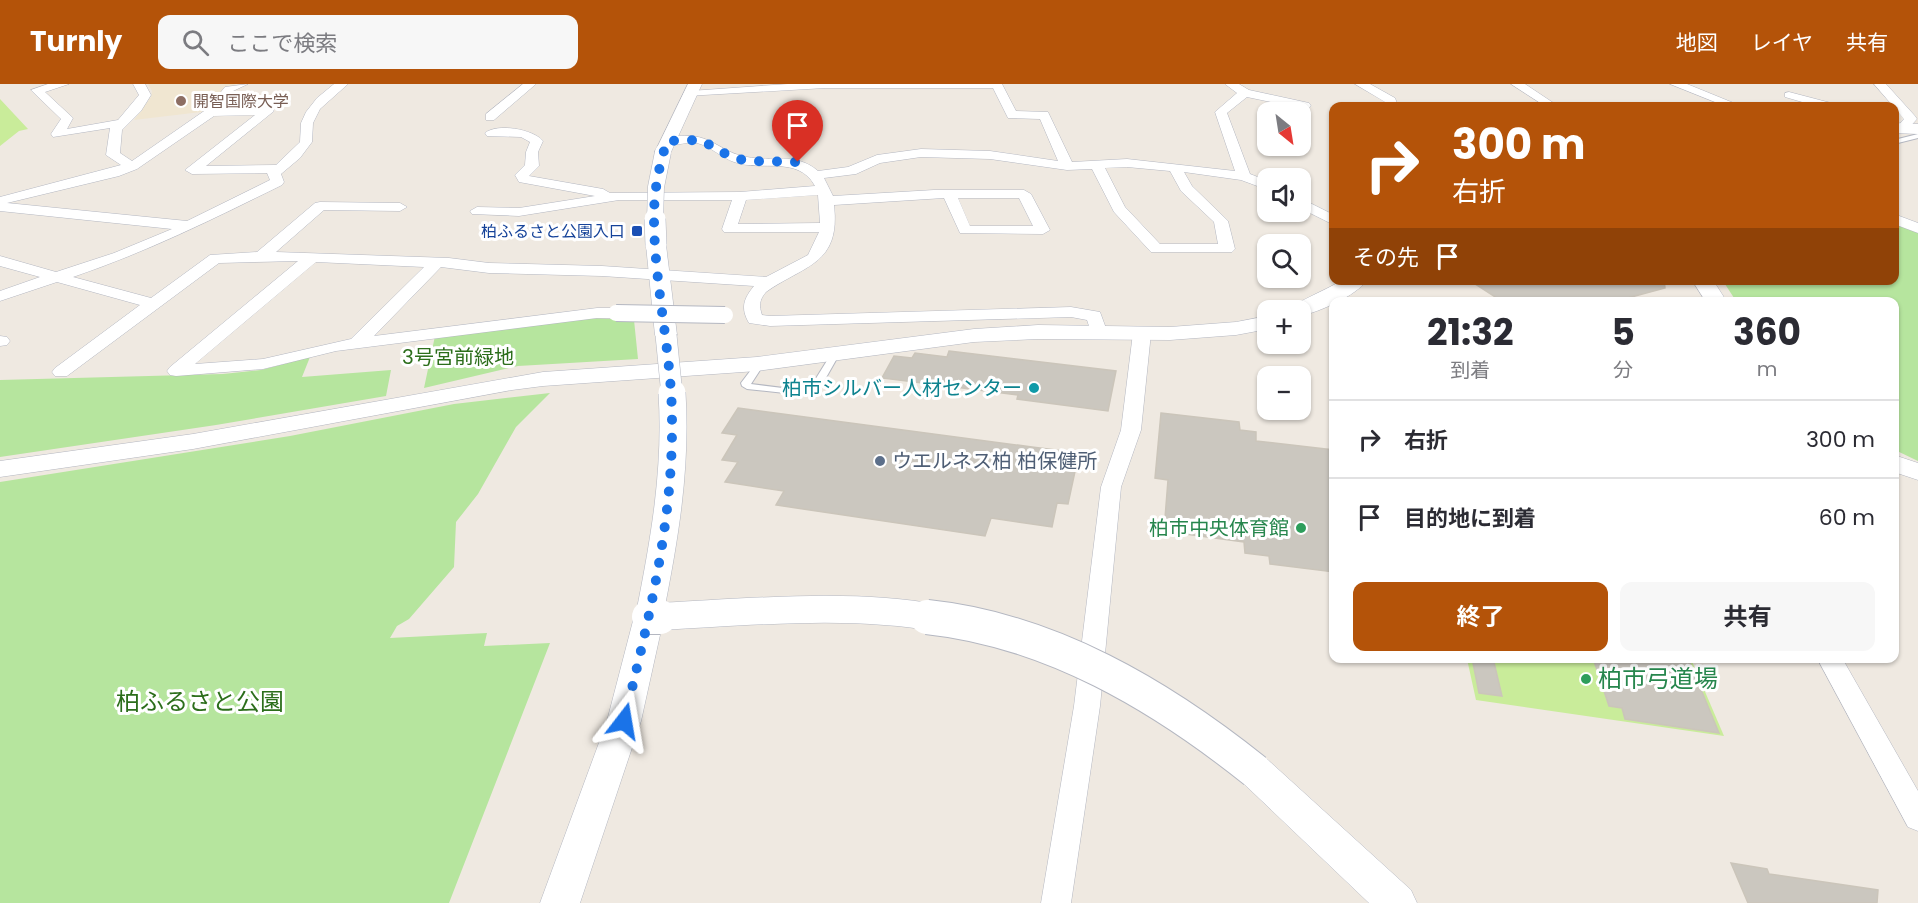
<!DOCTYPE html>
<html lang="ja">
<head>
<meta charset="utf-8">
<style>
	:root { --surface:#fff; --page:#f7f7f7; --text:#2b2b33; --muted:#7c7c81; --line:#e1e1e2; --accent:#b45309 }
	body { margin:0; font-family:Poppins,"Noto Sans JP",sans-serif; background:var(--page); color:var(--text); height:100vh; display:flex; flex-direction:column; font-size:22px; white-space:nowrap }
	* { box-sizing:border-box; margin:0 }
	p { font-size:20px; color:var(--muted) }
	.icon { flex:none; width:33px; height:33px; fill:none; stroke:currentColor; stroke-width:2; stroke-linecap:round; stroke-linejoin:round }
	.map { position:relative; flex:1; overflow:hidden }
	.details { position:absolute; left:1329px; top:213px; width:570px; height:366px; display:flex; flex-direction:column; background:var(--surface); border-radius:12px; box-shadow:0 2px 4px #0004 }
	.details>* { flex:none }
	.hud { position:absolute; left:1329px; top:18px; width:570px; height:183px; border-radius:12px; box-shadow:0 2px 4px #0004; background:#b45309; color:#fff; overflow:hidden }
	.needle { width:39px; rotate:150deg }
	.tools { position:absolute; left:1257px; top:18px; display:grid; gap:12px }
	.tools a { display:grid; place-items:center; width:54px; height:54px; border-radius:12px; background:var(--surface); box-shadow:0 2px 4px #0004; font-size:30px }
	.pin { position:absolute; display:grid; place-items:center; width:51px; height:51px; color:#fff; margin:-62px -26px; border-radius:50% 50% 50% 0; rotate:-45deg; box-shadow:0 0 6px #0007 }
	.pin .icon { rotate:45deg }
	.me { position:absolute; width:66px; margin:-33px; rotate:14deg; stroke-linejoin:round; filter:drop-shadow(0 0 4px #0008) }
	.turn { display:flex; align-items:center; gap:21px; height:126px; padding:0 24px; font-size:27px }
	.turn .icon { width:78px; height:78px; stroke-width:2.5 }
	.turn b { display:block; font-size:42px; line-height:51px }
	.then { display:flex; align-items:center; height:57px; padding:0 24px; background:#0003; gap:12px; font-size:22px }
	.eta { display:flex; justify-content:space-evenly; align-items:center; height:102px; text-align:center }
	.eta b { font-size:36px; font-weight:700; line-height:42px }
	.button { display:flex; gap:12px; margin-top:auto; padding:12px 24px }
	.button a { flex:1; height:69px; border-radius:12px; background:var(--accent); color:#fff; font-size:24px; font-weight:700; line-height:69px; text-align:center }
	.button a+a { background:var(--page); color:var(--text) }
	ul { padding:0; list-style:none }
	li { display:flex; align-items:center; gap:18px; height:78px; padding:0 24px; border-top:2px solid var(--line) }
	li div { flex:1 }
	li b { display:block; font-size:22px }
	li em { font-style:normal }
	header { display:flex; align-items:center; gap:36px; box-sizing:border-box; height:84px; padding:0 30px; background:var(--accent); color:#fff }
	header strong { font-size:28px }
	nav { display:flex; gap:33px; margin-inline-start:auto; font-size:21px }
	.search { width:420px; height:54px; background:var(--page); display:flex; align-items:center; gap:15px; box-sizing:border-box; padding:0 21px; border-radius:12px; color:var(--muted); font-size:22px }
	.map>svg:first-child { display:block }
	.education { fill:#f0e6d1 }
	.green { fill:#b6e59e }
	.pitch { fill:#c9ec9a }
	.building { fill:#cbc7bf; stroke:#cbc5ba; stroke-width:1.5 }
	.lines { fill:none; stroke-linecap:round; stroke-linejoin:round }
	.service-casing { stroke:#b4b7c1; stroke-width:2 }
	.minor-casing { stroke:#b4b7c1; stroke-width:1 }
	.tertiary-casing { stroke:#b4b7c1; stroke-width:1 }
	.service { fill:#fff; fill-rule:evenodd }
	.minor { fill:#fff; fill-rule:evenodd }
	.tertiary { fill:#fff; fill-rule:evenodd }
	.minor-bridge-casing { stroke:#b4b7c1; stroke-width:18; stroke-linecap:butt }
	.tertiary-bridge-far3-casing { stroke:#b4b7c1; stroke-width:17; stroke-linecap:butt }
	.tertiary-bridge-far2-casing { stroke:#b4b7c1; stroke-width:22; stroke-linecap:butt }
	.tertiary-bridge-far1-casing { stroke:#b4b7c1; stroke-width:28; stroke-linecap:butt }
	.tertiary-bridge-casing { stroke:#b4b7c1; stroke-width:36; stroke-linecap:butt }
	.minor-bridge { stroke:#fff; stroke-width:16 }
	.tertiary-bridge-far3 { stroke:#fff; stroke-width:16 }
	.tertiary-bridge-far2 { stroke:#fff; stroke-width:21 }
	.tertiary-bridge-far1 { stroke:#fff; stroke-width:27 }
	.tertiary-bridge { stroke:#fff; stroke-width:34 }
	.route { stroke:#1a73e8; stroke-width:10; stroke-dasharray:0 18 }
	.education-dot { fill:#8d6e63; stroke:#fff; stroke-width:2 }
	.transit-dot { fill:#1a4fb4; stroke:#fff; stroke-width:2 }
	.culture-dot { fill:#0f9aa8; stroke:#fff; stroke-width:2 }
	.service-dot { fill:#5c6f8a; stroke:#fff; stroke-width:2 }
	.leisure-dot { fill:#2e9e5b; stroke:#fff; stroke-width:2 }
	.labels { text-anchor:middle; stroke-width:6; stroke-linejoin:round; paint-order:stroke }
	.far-education-label { font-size:16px; fill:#785e54; stroke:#fff; text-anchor:start }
	.far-transit-label { font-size:16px; fill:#164399; stroke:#fff; text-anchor:end }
	.park-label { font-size:20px; fill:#2c6e1b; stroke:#fff }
	.culture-label { font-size:20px; fill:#0d838f; stroke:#fff; text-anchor:end }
	.service-label { font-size:20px; fill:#4e5e75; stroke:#fff; text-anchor:start }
	.leisure-label { font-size:20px; fill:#27864d; stroke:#fff; text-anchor:end }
	.near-leisure-label { font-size:24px; fill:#27864d; stroke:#fff; text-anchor:start }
	.near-park-label { font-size:24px; fill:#2c6e1b; stroke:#fff }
</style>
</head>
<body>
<header>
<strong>Turnly</strong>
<div class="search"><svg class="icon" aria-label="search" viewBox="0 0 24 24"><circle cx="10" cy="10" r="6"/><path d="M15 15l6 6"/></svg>ここで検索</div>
<nav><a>地図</a><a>レイヤ</a><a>共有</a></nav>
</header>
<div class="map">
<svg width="1918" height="819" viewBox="0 0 1918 819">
	<rect width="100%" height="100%" fill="#efe9e1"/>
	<!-- education -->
	<path class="education" d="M148 0H236L227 4 201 28 134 36 151 13 152 7Z"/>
	<!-- green -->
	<g class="green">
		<path d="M1895 138 1918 148V377L1895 366 1894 218 1736 217 1723 197 1894 196Z"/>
		<path d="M590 234 634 236 638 275 518 282 424 304 435 252Z"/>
		<path d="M310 273 302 293 391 286 386 312 216 341 0 373V296L223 290 261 286Z"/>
		<path d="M550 309 516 343 478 410 456 438 454 483 409 535 397 542 390 554 487 549 484 562 550 559 449 819H0V398L290 352 454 320Z"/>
	</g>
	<!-- pitch -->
	<g class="pitch">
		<path d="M0 15 28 45 19 47 0 62Z"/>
		<path d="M1467 575H1691L1724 652 1476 616Z"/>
	</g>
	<!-- building -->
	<g class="building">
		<path d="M1469 196H1664L1665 204 1613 218H1503Z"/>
		<path d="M949 267 1116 287 1108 327 1017 315 1018 311 882 294 894 272 912 274 915 269 947 273Z"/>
		<path d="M738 324 1032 363 1079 369 1068 420 1057 419 1052 443 991 434 985 452 776 421 784 407 725 398 738 378 722 376 737 351 722 349Z"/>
		<path d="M1161 329 1239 338 1240 346 1256 348V357L1334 366V488L1270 480 1269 472 1245 469 1244 458 1164 447 1168 396 1155 394Z"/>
		<path d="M1472 574H1493L1502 612 1479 609Z"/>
		<path d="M1593 574H1688L1719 649 1625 635 1622 624 1609 622Z"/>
		<path d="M1731 779 1767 785 1769 790 1878 806 1877 819H1748Z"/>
	</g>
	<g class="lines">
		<defs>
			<g id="service">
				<path d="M1918 50V54L1894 60V56Z"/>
				<path d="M836 266 840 269 819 306 812 312 747 305 742 302 741 299 757 278 760 277 764 280 751 300 807 307 810 304 833 267Z"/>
			</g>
			<g id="minor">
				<path d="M48 0H69L45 8 73 34 67 45 118 36 139 11 133 0H145L151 11 141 27 122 46 120 69 132 77 207 25 225 3 248 0 233 7 220 24 268 23 274 27 206 82 276 81 300 58 301 39 306 28 317 14 334 0H348L320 25 313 39 312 58 300 74 281 90 284 98 282 101C211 136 149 167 73 193L151 214 210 171 257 168 315 119 320 118 400 119 407 123 400 127 324 126 276 168 449 174 489 179 602 182 766 193 808 171 819 148H724L722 145 732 116H619L519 132 472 130 470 127 477 123 519 124 595 112 519 98 515 91 525 81 526 68 530 58 521 53 487 52 485 49C497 39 533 45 543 57L538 68 539 82 529 92 603 105 610 109 740 108 815 102C798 71 762 88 734 78 722 74 710 62 697 59 685 57 670 65 661 57 665 52 671 53 678 52 713 49 718 68 747 73 772 78 796 68 818 87L848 83 877 71 921 65 990 67 1058 77 1040 35 1008 34 993 4H825L686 12V8L690 7 788 0H1002L1016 27 1048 28 1072 78 1127 75 1235 87 1215 28 1237 9 1225 0H1239L1249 6 1309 19 1311 22 1300 31V28H1291L1295 23 1247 13 1227 29 1250 90 1268 97V106L1241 96 1184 88 1192 102 1228 137 1235 165 1232 168H1151L1114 128 1092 85 1067 86 990 75 921 73 880 79 856 90 824 94 833 112 934 106H1024L1031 110 1050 146 1043 150 960 149 944 114 834 121C841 181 804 181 766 208 759 216 759 222 762 231L770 232 1071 223 1100 228 1107 247 1104 251H1092L1087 236 1071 233 770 242 749 239C740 224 744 214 754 202L602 192 489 189 441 183 374 252 597 224H616L624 229 616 234H597L336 267 263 285 176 292 170 291 167 287 170 283 298 177 219 179 67 292H55L52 288 55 284 140 221 57 198 0 217V207L40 193 0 182V172L56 188 114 169 172 145 0 127V113L121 81 106 71 110 44 53 53 51 50 61 35 31 6ZM255 31 185 86 192 90 267 89 270 96 187 137 7 119 119 92 137 85 214 32ZM1127 83 1170 87 1181 107 1214 138 1218 160H1160L1125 123 1105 84ZM818 111 820 139 738 140 746 116ZM958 114H1019L1033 142H970ZM316 178 424 183 351 255 263 275 195 280Z"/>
				<path d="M523 0H536L494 36H486V30Z"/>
				<path d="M1355 0H1370L1395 14 1398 22H1386L1385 18Z"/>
				<path d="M1511 0H1525L1558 22H1545Z"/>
				<path d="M1670 0H1687L1741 22H1725Z"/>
				<path d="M1874 0H1886L1915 32 1917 35 1907 46H1899L1897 43 1904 35Z"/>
				<path d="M1789 8 1831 19 1833 22H1816L1785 13V9Z"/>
				<path d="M1300 114 1334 131V141L1300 124Z"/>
				<path d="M1894 130 1918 139V149L1894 140Z"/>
				<path d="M1142 244 1148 245 1151 249 1141 346 1121 403 1100 622 1071 819H1041L1074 622 1101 403 1121 346 1133 249 1136 245Z"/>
				<path d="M0 252 7 253 10 257 7 261 0 262Z"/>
				<path d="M1817 574H1842L1918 707V747L1908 743Z"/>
			</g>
			<g id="tertiary">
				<path d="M688 0H702L671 68 669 72H657L655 68Z"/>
				<path d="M1894 39 1918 40V50L1894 49Z"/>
				<path d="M656 155 663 157 666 161 677 251 674 256 666 258 658 256 655 251 646 161 649 157Z"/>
				<path d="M1342 196H1367C1356 212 1319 228 1300 232V226H1289C1295 218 1331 204 1342 196Z"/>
				<path d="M1692 196H1713L1727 218H1706Z"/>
				<path d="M1268 232V245L1236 251 1170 256 1038 255 974 258 757 287 543 302 512 306 193 365 0 393V377L193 350 543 288 757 273 974 245 1038 241 1170 243 1236 238Z"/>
				<path d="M1894 371 1918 379V396L1894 388Z"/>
				<path d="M649 522 660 525 664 533 641 637 580 819H540L607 637 634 533 638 525Z"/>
				<path d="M1255 672 1268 676 1411 806 1417 819H1369L1242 698 1237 687 1242 676Z"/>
			</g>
		</defs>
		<!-- service casing -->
		<use href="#service" class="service-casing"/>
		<!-- minor casing -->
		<use href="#minor" class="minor-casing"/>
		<!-- tertiary casing -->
		<use href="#tertiary" class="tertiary-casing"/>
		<!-- service -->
		<use href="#service" class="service"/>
		<!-- minor -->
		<use href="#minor" class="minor"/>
		<!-- tertiary -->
		<use href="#tertiary" class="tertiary"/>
		<defs>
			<path id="minor-bridge" d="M616 229 725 231"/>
			<path id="tertiary-bridge-far3" d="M655 137 656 103 663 68"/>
			<g id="tertiary-bridge-far2">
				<path d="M655 135 656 161"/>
				<path d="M666 251 672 311"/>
			</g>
			<path id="tertiary-bridge-far1" d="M672 309C677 385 664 459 649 533 742 529 845 517 937 534"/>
			<g id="tertiary-bridge">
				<path d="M649 533H660"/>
				<path d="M927 533C1050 546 1160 611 1255 687"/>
			</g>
		</defs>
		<!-- minor-bridge casing -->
		<use href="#minor-bridge" class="minor-bridge-casing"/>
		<!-- tertiary-bridge-far3 casing -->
		<use href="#tertiary-bridge-far3" class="tertiary-bridge-far3-casing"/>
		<!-- tertiary-bridge-far2 casing -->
		<use href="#tertiary-bridge-far2" class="tertiary-bridge-far2-casing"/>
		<!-- tertiary-bridge-far1 casing -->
		<use href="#tertiary-bridge-far1" class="tertiary-bridge-far1-casing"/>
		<!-- tertiary-bridge casing -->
		<use href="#tertiary-bridge" class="tertiary-bridge-casing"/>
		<!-- minor-bridge -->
		<use href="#minor-bridge" class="minor-bridge"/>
		<!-- tertiary-bridge-far3 -->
		<use href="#tertiary-bridge-far3" class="tertiary-bridge-far3"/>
		<!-- tertiary-bridge-far2 -->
		<use href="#tertiary-bridge-far2" class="tertiary-bridge-far2"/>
		<!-- tertiary-bridge-far1 -->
		<use href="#tertiary-bridge-far1" class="tertiary-bridge-far1"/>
		<!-- tertiary-bridge -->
		<use href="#tertiary-bridge" class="tertiary-bridge"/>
	</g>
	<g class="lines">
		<!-- route -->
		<path class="route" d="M624 637C648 539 673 439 672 337 672 269 654 201 654 133 654 106 659 82 667 57L701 56 731 73 747 77 798 78"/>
	</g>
	<!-- markers -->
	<circle class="education-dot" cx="181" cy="17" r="6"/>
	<rect class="transit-dot" x="631" y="141" width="12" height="12" rx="3"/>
	<circle class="culture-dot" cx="1034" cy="304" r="6"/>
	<circle class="service-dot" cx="880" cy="377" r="6"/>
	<g class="leisure-dot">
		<circle cx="1301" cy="444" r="6"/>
		<circle cx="1586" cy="595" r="6"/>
	</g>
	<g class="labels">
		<!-- far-education labels -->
		<g class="far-education-label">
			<text x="193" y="23">開智国際大学</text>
		</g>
		<!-- far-transit labels -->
		<g class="far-transit-label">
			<text x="625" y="153">柏ふるさと公園入口</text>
		</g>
		<!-- park labels -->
		<g class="park-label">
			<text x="458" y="280">3号宮前緑地</text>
		</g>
		<!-- culture labels -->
		<g class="culture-label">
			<text x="1022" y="311">柏市シルバー人材センター</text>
		</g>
		<!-- service labels -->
		<g class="service-label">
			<text x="892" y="384">ウエルネス柏 柏保健所</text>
		</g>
		<!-- leisure labels -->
		<g class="leisure-label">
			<text x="1289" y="451">柏市中央体育館</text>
		</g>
		<!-- near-leisure labels -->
		<g class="near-leisure-label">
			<text x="1598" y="603">柏市弓道場</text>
		</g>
		<!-- near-park labels -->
		<g class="near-park-label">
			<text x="200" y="626">柏ふるさと公園</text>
		</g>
	</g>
</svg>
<div class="tools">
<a><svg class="needle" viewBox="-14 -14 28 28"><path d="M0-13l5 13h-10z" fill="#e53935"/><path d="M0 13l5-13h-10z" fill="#7c7c81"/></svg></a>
<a><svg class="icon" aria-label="sound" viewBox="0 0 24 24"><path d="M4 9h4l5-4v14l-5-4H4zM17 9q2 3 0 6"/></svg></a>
<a><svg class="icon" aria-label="search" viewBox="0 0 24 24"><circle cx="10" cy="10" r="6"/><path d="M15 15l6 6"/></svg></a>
<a>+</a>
<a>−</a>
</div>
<div class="pin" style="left:798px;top:78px;background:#d93025"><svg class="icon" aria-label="arrive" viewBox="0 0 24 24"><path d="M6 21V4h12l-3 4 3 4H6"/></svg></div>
<svg class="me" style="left:624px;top:637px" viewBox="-20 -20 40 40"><path d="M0-17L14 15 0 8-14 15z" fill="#1a73e8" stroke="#fff" stroke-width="4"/></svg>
<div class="hud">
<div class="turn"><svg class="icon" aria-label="right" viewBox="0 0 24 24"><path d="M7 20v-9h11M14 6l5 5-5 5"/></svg><div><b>300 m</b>右折</div></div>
<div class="then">その先<svg class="icon" aria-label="arrive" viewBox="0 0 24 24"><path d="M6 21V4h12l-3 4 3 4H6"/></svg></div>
</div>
<section class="details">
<div class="eta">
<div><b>21:32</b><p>到着</p></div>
<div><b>5</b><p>分</p></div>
<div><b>360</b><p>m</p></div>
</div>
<ul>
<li><svg class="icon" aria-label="right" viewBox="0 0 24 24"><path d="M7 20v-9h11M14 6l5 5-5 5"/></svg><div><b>右折</b></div><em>300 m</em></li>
<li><svg class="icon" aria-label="arrive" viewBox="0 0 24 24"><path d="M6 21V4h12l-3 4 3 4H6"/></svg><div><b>目的地に到着</b></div><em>60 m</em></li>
</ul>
<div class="button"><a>終了</a><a>共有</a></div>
</section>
</div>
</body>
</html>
